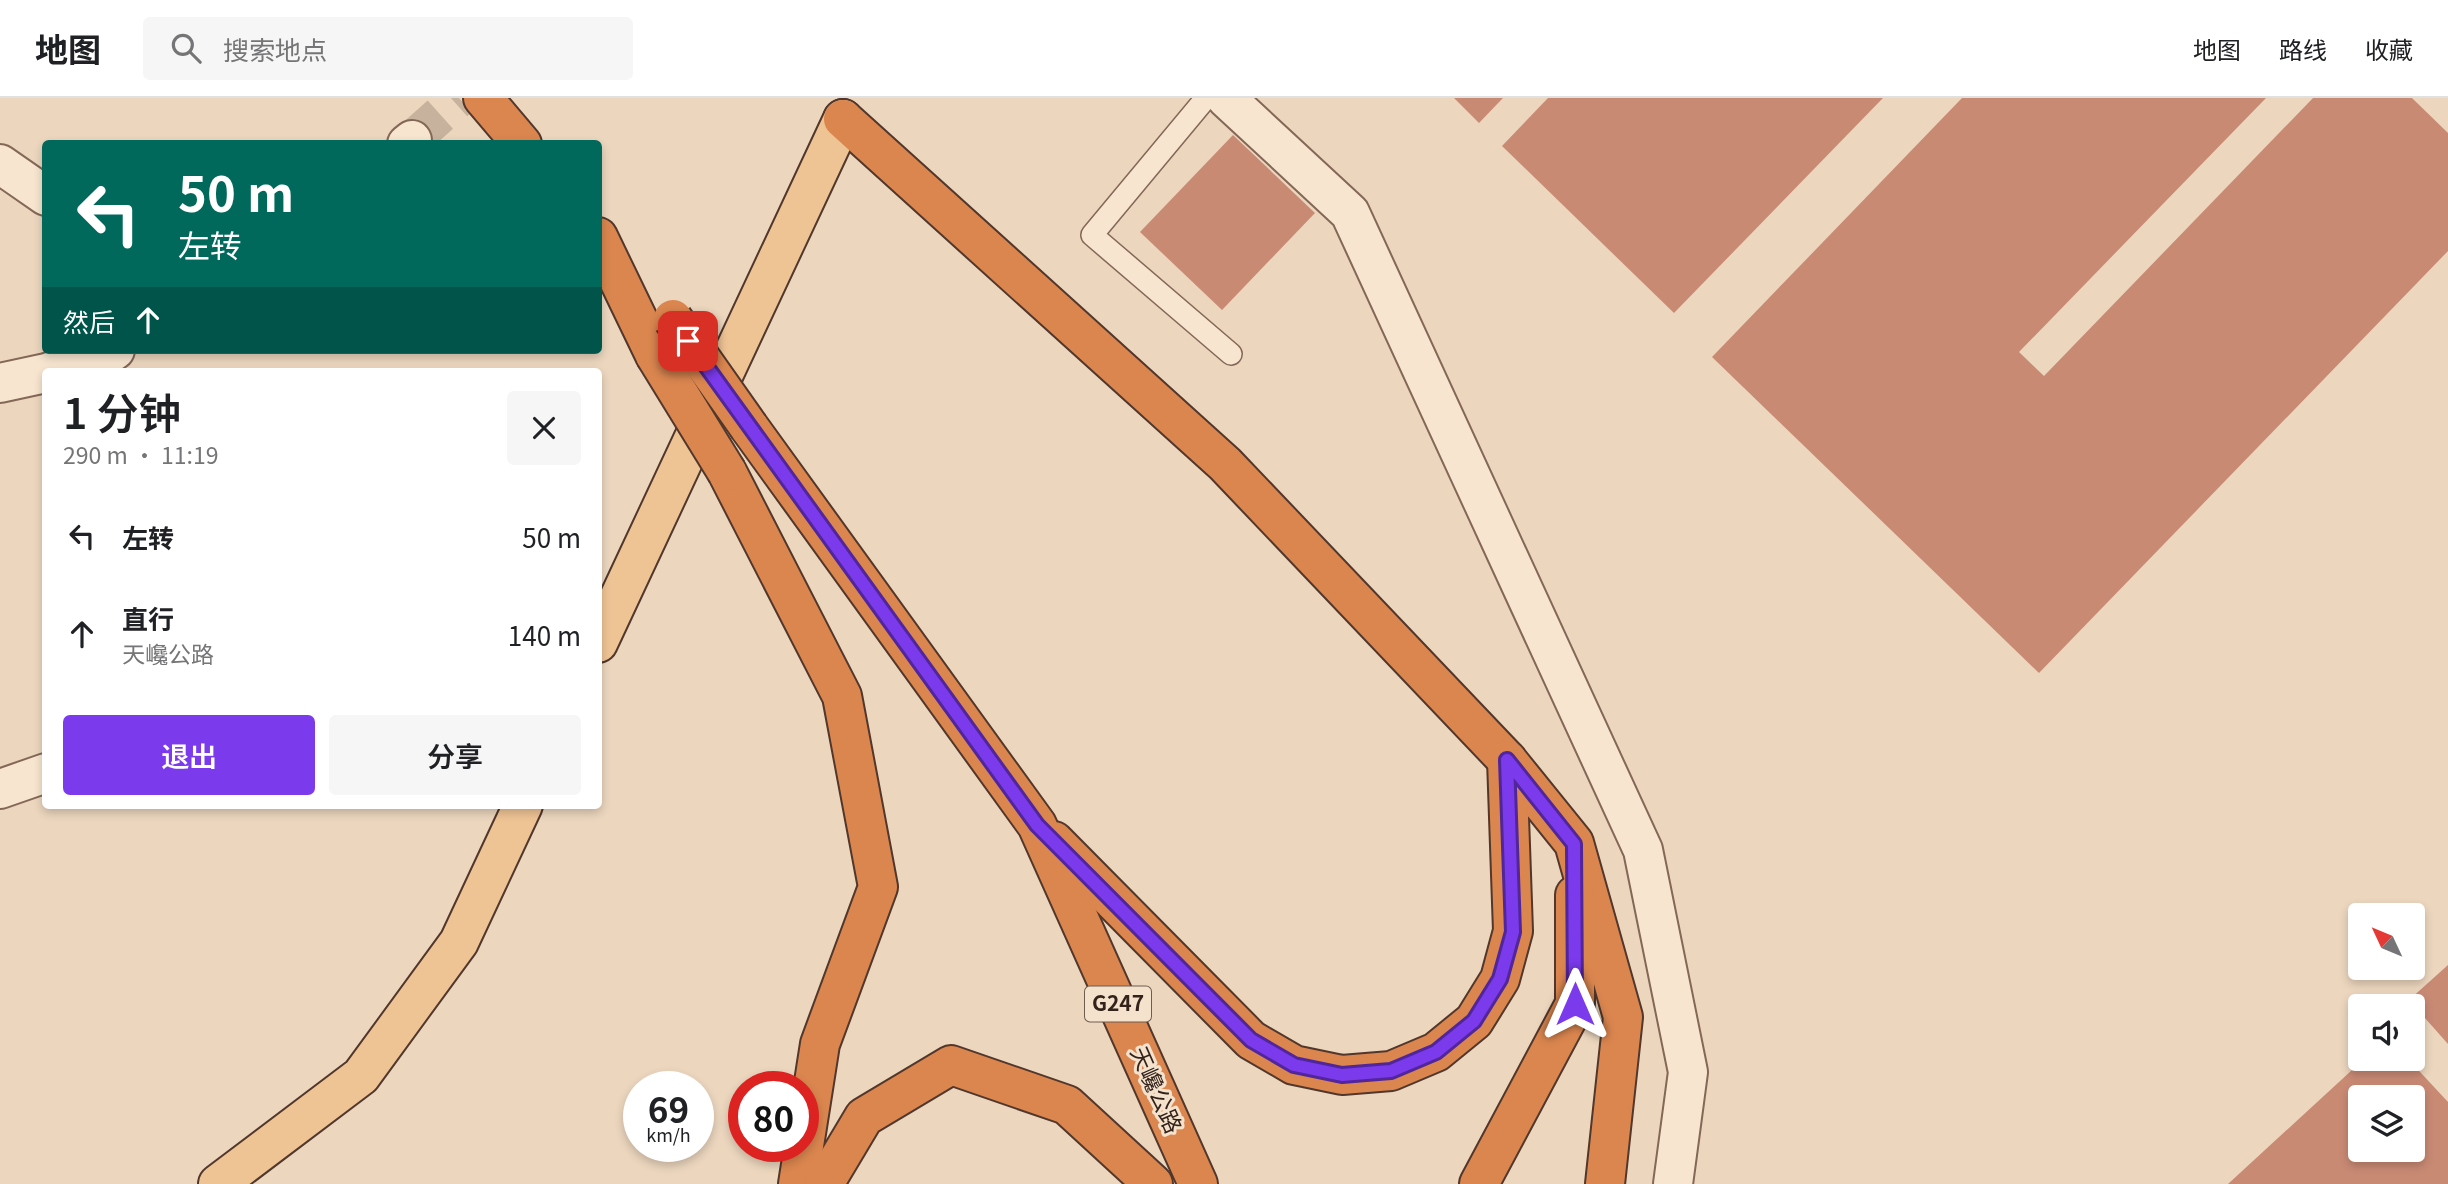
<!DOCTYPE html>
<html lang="zh">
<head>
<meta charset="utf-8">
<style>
	:root { --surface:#fff; --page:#f6f6f6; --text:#202124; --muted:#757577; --line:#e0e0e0; --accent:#7c3aed }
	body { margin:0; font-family:Georgia,"Noto Sans SC",serif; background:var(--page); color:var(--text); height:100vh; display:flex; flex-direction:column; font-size:26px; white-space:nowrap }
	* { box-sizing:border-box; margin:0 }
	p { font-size:23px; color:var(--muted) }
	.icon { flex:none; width:38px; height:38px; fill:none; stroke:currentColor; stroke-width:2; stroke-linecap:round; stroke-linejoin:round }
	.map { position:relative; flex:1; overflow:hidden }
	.details { position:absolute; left:42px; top:270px; width:560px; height:441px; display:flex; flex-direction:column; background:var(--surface); border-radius:7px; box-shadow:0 4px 10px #0003 }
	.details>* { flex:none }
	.top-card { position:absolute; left:42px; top:42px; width:560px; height:214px; border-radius:7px; box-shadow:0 4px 10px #0003; background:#00695c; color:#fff; overflow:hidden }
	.needle { width:46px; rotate:314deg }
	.buttons { position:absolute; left:2348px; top:805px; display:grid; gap:14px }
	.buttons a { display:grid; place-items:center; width:77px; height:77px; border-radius:7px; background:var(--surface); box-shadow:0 4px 10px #0003; font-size:35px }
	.speed { position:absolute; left:623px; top:973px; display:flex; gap:14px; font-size:35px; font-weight:700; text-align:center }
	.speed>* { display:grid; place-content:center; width:91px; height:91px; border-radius:50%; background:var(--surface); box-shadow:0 4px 10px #0003; line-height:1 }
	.speed small { font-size:18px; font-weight:400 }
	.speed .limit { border:10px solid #d22; background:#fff; color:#111 }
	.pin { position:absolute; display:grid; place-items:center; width:60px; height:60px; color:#fff; margin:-30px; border-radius:14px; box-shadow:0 4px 10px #0006 }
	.me { position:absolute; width:77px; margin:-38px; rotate:0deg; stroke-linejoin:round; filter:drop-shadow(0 0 5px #0008) }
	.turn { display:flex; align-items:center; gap:24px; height:147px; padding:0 21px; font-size:32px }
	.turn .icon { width:91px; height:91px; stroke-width:2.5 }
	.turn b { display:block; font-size:49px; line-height:60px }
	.then { display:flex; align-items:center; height:66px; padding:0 21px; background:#0003; gap:14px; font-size:26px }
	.round { display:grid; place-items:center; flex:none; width:74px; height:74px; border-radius:7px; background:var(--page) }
	.head { display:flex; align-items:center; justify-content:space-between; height:119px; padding:0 21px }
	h1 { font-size:42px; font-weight:600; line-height:52px }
	.primary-button { display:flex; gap:14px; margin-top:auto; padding:14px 21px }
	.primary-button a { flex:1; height:80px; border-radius:7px; background:var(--accent); color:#fff; font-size:28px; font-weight:600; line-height:80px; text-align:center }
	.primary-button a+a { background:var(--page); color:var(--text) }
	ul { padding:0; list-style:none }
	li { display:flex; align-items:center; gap:21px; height:98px; padding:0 21px }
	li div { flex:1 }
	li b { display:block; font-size:26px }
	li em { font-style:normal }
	header { display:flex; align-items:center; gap:42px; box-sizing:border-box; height:98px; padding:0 35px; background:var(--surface); border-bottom:2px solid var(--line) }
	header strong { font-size:33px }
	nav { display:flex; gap:38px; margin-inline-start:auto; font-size:24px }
	.search { width:490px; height:63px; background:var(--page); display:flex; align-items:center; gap:18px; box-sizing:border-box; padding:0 24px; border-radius:7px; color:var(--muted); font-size:26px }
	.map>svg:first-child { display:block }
	.building { fill:#c98a74; fill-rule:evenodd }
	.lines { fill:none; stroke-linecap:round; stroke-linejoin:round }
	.street-tunnel { stroke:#c7b29d; stroke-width:38; stroke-dasharray:38 19; stroke-linecap:butt }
	.lane-casing { stroke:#836757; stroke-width:24 }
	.street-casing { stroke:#836757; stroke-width:42 }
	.primary-casing { stroke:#51372c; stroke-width:42 }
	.highway-casing { stroke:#51372c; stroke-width:42 }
	.lane { stroke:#f7e5d0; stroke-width:21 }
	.street { stroke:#f7e5d0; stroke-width:38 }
	.primary { stroke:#efc495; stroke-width:38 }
	.highway { stroke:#db864f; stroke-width:38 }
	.highway-bridge-casing { stroke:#51372c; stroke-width:42; stroke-linecap:butt }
	.highway-bridge { stroke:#db864f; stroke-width:38 }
	.route-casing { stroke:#51269a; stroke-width:18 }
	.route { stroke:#7c3aed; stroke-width:12 }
	.labels { text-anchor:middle; stroke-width:6; stroke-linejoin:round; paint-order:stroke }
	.shield { fill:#f4e2cd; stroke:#6d5c50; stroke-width:2 }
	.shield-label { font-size:21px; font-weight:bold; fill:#33231b }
	.street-label { font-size:23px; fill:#33231b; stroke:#f4e2cd }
</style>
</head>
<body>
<header>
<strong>地图</strong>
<div class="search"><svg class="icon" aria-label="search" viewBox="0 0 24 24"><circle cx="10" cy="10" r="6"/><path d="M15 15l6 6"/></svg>搜索地点</div>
<nav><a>地图</a><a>路线</a><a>收藏</a></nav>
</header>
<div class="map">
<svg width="2448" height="1086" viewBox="0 0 2448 1086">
	<rect width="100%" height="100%" fill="#ecd6be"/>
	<!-- building -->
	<g class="building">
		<path d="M1454 0H1503L1479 25Z"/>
		<path d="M1548 0H1883L1674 215 1502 48Z"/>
		<path d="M1962 0H2266L2019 254 2044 278 2313 0H2412L2448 35V153L2039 575 1712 259Z"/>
		<path d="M1233 37 1315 115 1222 212 1140 134Z"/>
		<path d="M2448 867V946L2409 902Z"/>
		<path d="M2364 961H2408L2448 1004V1086H2228ZM2361 999H2413V1052H2361Z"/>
	</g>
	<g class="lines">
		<!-- street-tunnel -->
		<path class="street-tunnel" d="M412 42 459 0"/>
		<defs>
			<path id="lane" d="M1206 0 1092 137 1231 256"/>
			<g id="street">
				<path d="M1226 0 1350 115 1643 752 1688 974 1673 1086"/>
				<path d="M407 46 412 42"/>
				<path d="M0 66 46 98"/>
				<path d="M52 273 102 261 115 252"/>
				<path d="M0 285 46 275"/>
				<path d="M0 691 46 675"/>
			</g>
			<g id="primary">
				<path d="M598 545 843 21"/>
				<path d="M218 1086 361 978 459 844 523 707"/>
			</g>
			<g id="highway">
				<path d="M483 0 522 46"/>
				<path d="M843 21 1225 366 1507 662 1574 745 1623 919 1605 1086"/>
				<path d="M598 139 655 257"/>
				<path d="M749 329 1037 727 1198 1086"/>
				<path d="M727 374 842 598 878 789 820 946 798 1086"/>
				<path d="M1054 743 1251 942 1294 967 1342 977 1391 973 1436 954 1474 923 1500 881 1513 833 1507 662"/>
				<path d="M824 1086 864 1019 951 967 1067 1007 1153 1086"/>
				<path d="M1479 1086 1575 906V797"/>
			</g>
		</defs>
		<!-- lane casing -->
		<use href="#lane" class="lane-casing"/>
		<!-- street casing -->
		<use href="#street" class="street-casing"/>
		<!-- primary casing -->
		<use href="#primary" class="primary-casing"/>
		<!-- highway casing -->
		<use href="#highway" class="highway-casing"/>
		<!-- lane -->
		<use href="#lane" class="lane"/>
		<!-- street -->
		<use href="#street" class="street"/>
		<!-- primary -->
		<use href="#primary" class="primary"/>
		<!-- highway -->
		<use href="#highway" class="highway"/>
		<defs>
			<g id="highway-bridge">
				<path d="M673 221 749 329"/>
				<path d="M655 257 727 374"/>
			</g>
		</defs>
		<!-- highway-bridge casing -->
		<use href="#highway-bridge" class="highway-bridge-casing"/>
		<!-- highway-bridge -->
		<use href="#highway-bridge" class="highway-bridge"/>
	</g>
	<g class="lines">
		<defs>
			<path id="route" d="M688 243 1037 727 1251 942 1294 967 1342 977 1366 975 1391 973 1436 954 1474 923 1500 881 1513 834 1507 662 1574 746 1575 906"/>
		</defs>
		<!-- route casing -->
		<use href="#route" class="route-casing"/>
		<!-- route -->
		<use href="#route" class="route"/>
	</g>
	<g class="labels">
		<!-- shield labels -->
		<rect class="shield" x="1085" y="888.5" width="66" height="35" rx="5"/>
		<g class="shield-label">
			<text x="1118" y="913">G247</text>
		</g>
		<!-- street labels -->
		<g class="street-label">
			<text transform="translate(1156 992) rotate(66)" y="8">天巉公路</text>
		</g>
	</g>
</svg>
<div class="buttons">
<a><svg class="needle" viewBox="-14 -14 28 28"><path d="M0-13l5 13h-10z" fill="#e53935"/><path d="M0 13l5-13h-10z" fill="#757577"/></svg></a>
<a><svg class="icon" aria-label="sound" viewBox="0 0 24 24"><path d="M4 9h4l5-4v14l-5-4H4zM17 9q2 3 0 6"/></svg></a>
<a><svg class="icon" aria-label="layers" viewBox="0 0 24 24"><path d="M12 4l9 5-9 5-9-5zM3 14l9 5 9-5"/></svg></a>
</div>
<div class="speed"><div>69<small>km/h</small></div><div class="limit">80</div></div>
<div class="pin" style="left:688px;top:243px;background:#d93025"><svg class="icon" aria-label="arrive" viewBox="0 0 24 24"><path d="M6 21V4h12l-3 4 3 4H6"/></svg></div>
<svg class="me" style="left:1575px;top:906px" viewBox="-20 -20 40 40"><path d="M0-17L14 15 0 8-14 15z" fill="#7c3aed" stroke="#fff" stroke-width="4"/></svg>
<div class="top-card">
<div class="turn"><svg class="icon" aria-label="left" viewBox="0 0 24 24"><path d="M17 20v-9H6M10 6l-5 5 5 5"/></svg><div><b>50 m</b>左转</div></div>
<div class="then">然后<svg class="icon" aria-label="ahead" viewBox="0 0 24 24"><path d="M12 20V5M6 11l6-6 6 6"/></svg></div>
</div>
<section class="details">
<div class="head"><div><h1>1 分钟</h1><p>290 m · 11:19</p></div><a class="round"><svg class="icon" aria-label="close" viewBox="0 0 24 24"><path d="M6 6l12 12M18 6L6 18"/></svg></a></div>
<ul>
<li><svg class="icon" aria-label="left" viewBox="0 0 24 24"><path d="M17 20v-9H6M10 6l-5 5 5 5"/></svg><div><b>左转</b></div><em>50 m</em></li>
<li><svg class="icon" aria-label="ahead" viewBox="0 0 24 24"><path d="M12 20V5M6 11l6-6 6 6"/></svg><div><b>直行</b><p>天巉公路</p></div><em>140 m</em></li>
</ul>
<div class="primary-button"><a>退出</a><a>分享</a></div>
</section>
</div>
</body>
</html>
